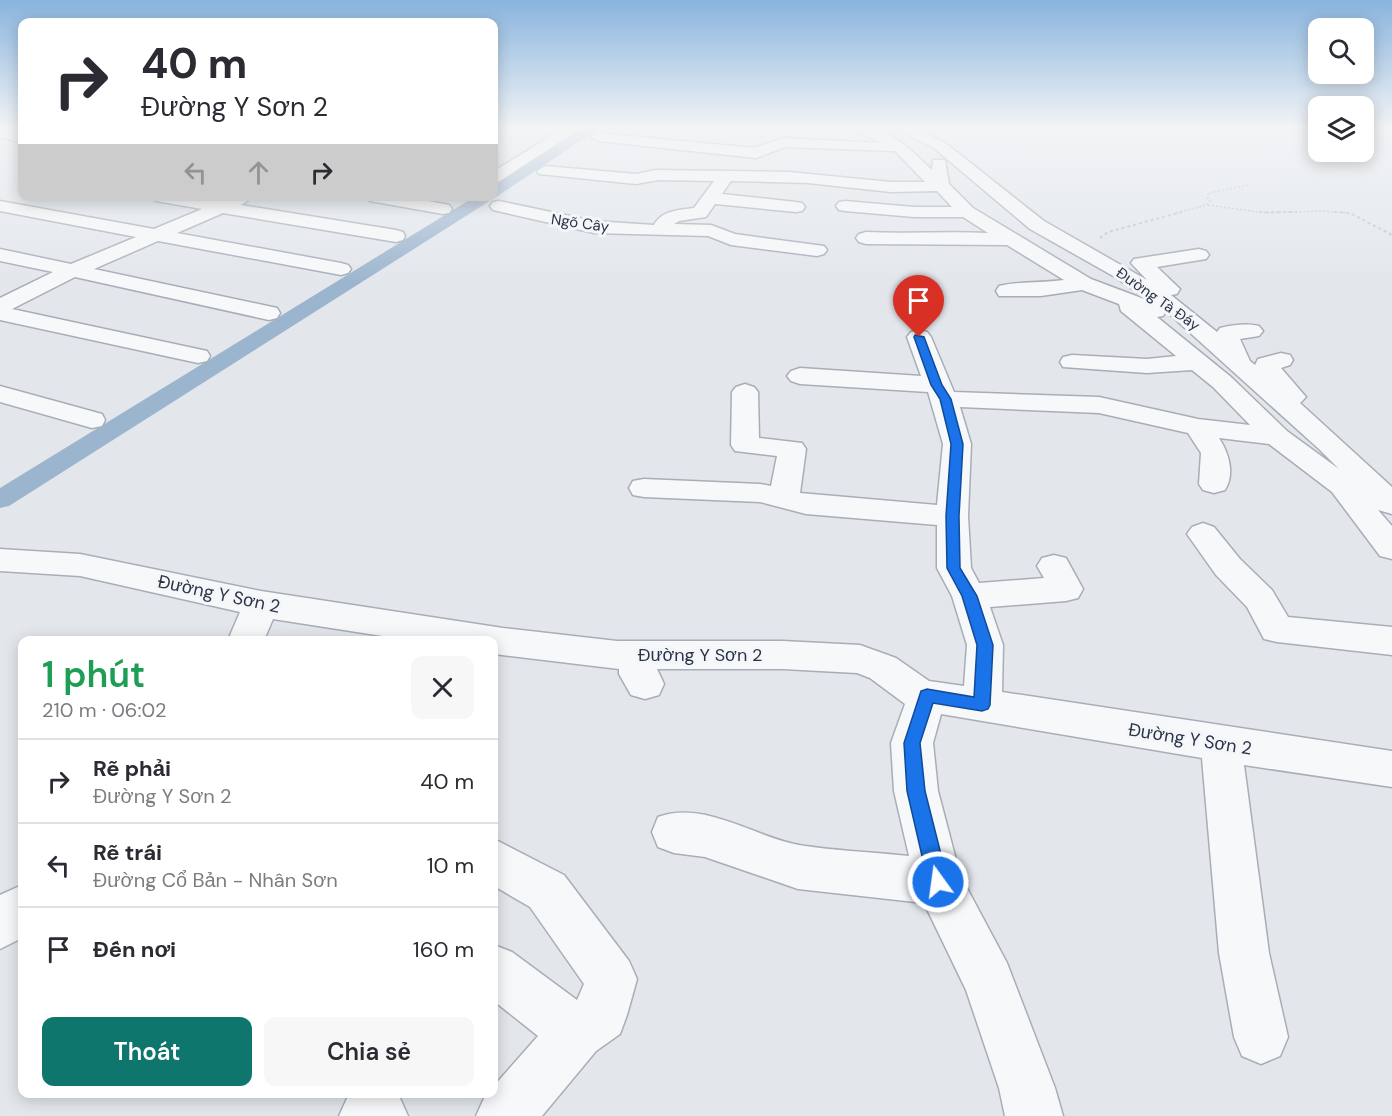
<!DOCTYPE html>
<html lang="vi">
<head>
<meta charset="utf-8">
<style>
	:root { --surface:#fff; --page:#f7f7f7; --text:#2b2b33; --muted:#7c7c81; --line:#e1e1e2; --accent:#0f766e }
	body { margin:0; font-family:"DM Sans",sans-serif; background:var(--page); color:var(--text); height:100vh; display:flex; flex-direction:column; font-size:22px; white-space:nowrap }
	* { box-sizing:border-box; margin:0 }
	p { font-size:20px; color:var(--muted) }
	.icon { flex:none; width:33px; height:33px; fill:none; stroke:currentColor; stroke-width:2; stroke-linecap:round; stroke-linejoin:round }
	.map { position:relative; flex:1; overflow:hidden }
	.side { position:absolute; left:18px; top:636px; width:480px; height:462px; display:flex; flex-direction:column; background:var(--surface); border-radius:12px; box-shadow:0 3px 15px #0003 }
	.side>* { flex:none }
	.banner { position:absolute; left:18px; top:18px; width:480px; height:183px; border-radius:12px; box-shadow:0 3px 15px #0003; background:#fff; color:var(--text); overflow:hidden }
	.fabs { position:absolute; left:1308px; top:18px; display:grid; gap:12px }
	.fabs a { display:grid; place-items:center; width:66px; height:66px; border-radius:12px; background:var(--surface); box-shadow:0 3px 15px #0003; font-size:30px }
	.pin { position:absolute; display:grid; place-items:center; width:51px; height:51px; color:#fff; margin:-62px -26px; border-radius:50% 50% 50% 0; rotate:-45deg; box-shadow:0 0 6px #0007 }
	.pin .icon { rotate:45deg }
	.me { position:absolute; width:66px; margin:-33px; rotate:346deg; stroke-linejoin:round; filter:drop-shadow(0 0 4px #0008) }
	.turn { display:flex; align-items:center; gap:21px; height:126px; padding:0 24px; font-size:27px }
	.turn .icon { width:78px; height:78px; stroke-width:2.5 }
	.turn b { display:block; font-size:42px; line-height:51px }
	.lanes { display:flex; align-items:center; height:57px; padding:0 24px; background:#0003; justify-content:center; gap:30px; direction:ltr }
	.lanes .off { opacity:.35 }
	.round { display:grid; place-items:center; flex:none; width:63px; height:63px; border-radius:12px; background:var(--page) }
	.summary { display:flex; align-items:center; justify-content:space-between; height:102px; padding:0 24px }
	h1 { font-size:36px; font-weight:600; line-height:45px; color:#1e9e55 }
	.button { display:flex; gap:12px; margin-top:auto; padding:12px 24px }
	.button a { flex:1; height:69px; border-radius:12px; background:var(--accent); color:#fff; font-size:24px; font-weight:600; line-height:69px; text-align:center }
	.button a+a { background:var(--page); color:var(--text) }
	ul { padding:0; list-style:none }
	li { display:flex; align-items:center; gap:18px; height:84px; padding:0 24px; border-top:2px solid var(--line) }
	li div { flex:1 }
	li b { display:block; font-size:22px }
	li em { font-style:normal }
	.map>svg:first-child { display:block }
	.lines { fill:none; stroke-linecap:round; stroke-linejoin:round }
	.canal { fill:#9cb5ce; fill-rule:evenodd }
	.minor-casing { stroke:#a7aeb7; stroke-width:3 }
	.path-far1 { stroke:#c1c5cb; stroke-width:1.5; stroke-dasharray:2 2; stroke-linecap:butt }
	.path { stroke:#c1c5cb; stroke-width:2; stroke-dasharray:3 3; stroke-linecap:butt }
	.minor { fill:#f7f8fa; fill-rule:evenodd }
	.route { fill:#1a73e8; stroke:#114b97; stroke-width:1.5 }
	.labels { text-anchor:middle; stroke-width:6; stroke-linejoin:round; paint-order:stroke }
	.far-street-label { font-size:15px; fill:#293446; stroke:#f4f6f9 }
	.street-label { font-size:18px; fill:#293446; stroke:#f4f6f9 }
</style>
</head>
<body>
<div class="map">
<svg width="1392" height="1116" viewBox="0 0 1392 1116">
	<rect width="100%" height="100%" fill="#e3e7ec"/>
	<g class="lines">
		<!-- canal -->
		<path class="canal" d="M586 127H601L499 195 9 506 0 508V488L476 196H494V186Z"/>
		<defs>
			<g id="minor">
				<path d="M566 127H583L500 181 494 183V171Z"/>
				<path d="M851 127C889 127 906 145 932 170L933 160H945L949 184 973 208 1091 279 1152 302 1115 277 1030 229 934 148 893 127H912L944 142 1044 221 1147 280 1131 263 1134 259 1199 249 1206 251 1209 255 1206 259 1157 267 1180 289 1177 294 1171 295 1217 332 1220 328C1232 325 1246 323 1259 326L1263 331 1259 336 1240 339 1250 361 1255 365 1258 359 1281 353 1290 355 1293 360 1290 365 1281 368 1306 397 1300 403 1392 487V514L1378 510 1392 526V559L1380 556 1332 492 1269 444 1219 438C1229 453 1235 474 1225 490L1214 493 1203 490 1199 484 1201 453 1188 433 1099 413 960 407 971 444 968 516 971 568 979 583 1044 578 1037 566 1042 558 1054 555 1066 558 1083 589 1078 598 1066 601 990 607 1003 645 1002 692 1392 751V787L1244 765 1269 953 1288 1037 1280 1056 1261 1064 1242 1056 1234 1037 1219 953 1202 758 941 714 933 743 938 791 960 875 1007 963 1055 1088 1063 1116H1005L999 1088 966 990 924 903 798 889 705 857 674 853 658 847 652 832 658 817C704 800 754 837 799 845 835 851 873 852 909 856L894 791 891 743 905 704 870 678 857 673 783 669H657L664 684 659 695 645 699 631 695 619 674V669L494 654V640H408L273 619 264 640H228L240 612 80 576 0 571V549L80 554 261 591 503 628 617 641H783L860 645 896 658 929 681 964 686 967 645 952 596 937 568V525L806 514 760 502 644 497 633 495 629 488 633 481 644 479 760 484 771 486 777 456 735 451 731 445 732 392 736 387 745 384 754 387 758 392 759 438 802 443 806 449 800 493 937 505 943 444 928 392 800 384 791 381 787 376 791 371 800 368 921 376 907 337 911 332 919 330 927 332 931 337 954 392 1099 397 1198 419 1250 425 1213 387 1192 370 1147 373 1063 367 1060 362 1063 357 1072 355 1147 359 1176 356 1121 311 1119 304 1082 290 1041 296H999L996 291 999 286C1020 281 1043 283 1064 280L1007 245 866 244 859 242 856 238 859 234 866 232C907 234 947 231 988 233L963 217H914L845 211 839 210 836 206 839 202 845 201 914 207H952L937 191 891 192 808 183 731 181 722 194 796 202 802 203 805 207 802 211 796 212 715 204 706 217 679 221 674 224 711 225 735 234 824 246 827 250 824 254 817 256 731 245 708 236 594 233 493 210 490 206 493 202 499 201 594 221 654 225C662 210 679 210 694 208L714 181 658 180 636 184 539 174 537 171 545 166 636 174 656 170 789 172 891 182H925L895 151 785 147 756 158 598 141 591 137 598 133 754 148 783 138 880 143ZM1166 311 1320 450 1339 469 1287 431 1231 377 1157 317 1163 316Z"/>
				<path d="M0 129 22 135V143L0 137Z"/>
				<path d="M148 196H190L220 201 231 196H255L241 205 396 230 403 232 405 236 403 240 396 242 223 213 177 233 341 263 348 265 351 269 348 273 341 275 158 241 94 269 277 308 280 313 277 318 269 320 75 277 12 309 207 351 210 356 207 361 198 363 0 320V298L53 272 0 261V249L71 264 136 237 0 211V201L154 229 202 209 156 201Z"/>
				<path d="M362 196H402L449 205 452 209 449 213 443 214 370 201Z"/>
				<path d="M0 386 102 414 105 420 102 426 92 428 0 402Z"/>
				<path d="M1203 523 1214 527 1240 559 1272 590 1288 617 1392 627V655L1277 642 1264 639 1247 607 1216 575 1187 534 1192 527Z"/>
				<path d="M494 839 564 875 629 961 637 979 627 1015 620 1034 596 1051 542 1116H476L485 1096 494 1094V1086L538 1036 494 1001V945L512 952 577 1000 584 984 530 907 494 886Z"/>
				<path d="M22 885V938L0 949V895Z"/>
				<path d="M349 1094H394L399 1096 408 1116H339Z"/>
			</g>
		</defs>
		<!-- minor casing -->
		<use href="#minor" class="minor-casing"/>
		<!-- path-far1 -->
		<g class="path-far1">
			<path d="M1208 205 1265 213 1321 211 1351 213"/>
			<path d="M1176 213 1207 205 1210 201 1207 197 1209 193 1248 185"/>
		</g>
		<!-- path -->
		<g class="path">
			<path d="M1259 212H1297"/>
			<path d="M1334 212 1350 213 1392 235"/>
			<path d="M1100 238 1108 232 1182 212"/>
		</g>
		<!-- minor -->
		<use href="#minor" class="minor"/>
	</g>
	<!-- sky -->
	<linearGradient id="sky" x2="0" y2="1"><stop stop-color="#89b4de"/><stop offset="0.45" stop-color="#f2f4f6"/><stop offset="1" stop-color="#f2f4f6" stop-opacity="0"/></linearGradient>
	<rect width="1392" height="283" fill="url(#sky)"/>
	<!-- route -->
	<path class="route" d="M915 335 924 337 942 385 951 399 963 444 959 516 960 568 977 596 993 645 990 705 988 709 982 711 933 703 920 743 925 791 948 882 945 888 938 891 931 888 928 882 907 791 904 743 921 691 927 689 974 697 977 645 962 596 947 568 946 516 951 444 940 399 931 385 914 337Z"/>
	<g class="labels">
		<!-- far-street labels -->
		<g class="far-street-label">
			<text transform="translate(580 223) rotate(8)" y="5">Ngõ Cây</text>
			<text transform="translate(1158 299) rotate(35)" y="5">Đường Tà Đáy</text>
		</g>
		<!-- street labels -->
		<g class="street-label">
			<text transform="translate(219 594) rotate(12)" y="6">Đường Y Sơn 2</text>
			<text x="700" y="661">Đường Y Sơn 2</text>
			<text transform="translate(1190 739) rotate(9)" y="6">Đường Y Sơn 2</text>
		</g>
	</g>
</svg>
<div class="fabs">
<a><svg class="icon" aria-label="search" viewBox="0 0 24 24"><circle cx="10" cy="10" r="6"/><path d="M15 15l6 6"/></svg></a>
<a><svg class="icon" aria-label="layers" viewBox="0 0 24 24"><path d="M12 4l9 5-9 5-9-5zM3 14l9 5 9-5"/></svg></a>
</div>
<div class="pin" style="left:919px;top:337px;background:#d93025"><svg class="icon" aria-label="arrive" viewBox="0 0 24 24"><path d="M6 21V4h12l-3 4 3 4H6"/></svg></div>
<svg class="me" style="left:938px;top:882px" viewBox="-20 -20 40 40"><circle r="17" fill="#1a73e8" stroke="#fff" stroke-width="3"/><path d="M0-11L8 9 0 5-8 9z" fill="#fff"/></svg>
<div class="banner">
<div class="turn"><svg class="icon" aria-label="right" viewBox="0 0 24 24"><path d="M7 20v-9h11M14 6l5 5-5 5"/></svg><div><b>40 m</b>Đường Y Sơn 2</div></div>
<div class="lanes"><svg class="icon off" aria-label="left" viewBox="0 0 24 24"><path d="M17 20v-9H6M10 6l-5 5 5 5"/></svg><svg class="icon off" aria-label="ahead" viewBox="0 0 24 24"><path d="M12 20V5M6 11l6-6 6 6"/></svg><svg class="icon" aria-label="right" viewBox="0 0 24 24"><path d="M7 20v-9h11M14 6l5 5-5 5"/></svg></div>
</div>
<section class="side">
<div class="summary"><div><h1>1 phút</h1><p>210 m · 06:02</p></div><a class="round"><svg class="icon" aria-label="close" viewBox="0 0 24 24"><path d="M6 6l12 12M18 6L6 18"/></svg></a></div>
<ul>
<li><svg class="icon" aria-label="right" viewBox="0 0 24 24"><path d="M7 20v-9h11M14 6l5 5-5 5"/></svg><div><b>Rẽ phải</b><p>Đường Y Sơn 2</p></div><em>40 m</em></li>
<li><svg class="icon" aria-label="left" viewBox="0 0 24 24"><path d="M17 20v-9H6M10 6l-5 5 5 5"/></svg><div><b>Rẽ trái</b><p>Đường Cổ Bản - Nhân Sơn</p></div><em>10 m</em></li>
<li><svg class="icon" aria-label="arrive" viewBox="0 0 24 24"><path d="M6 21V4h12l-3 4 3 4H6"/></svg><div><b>Đến nơi</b></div><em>160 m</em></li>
</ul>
<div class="button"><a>Thoát</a><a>Chia sẻ</a></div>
</section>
</div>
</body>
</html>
